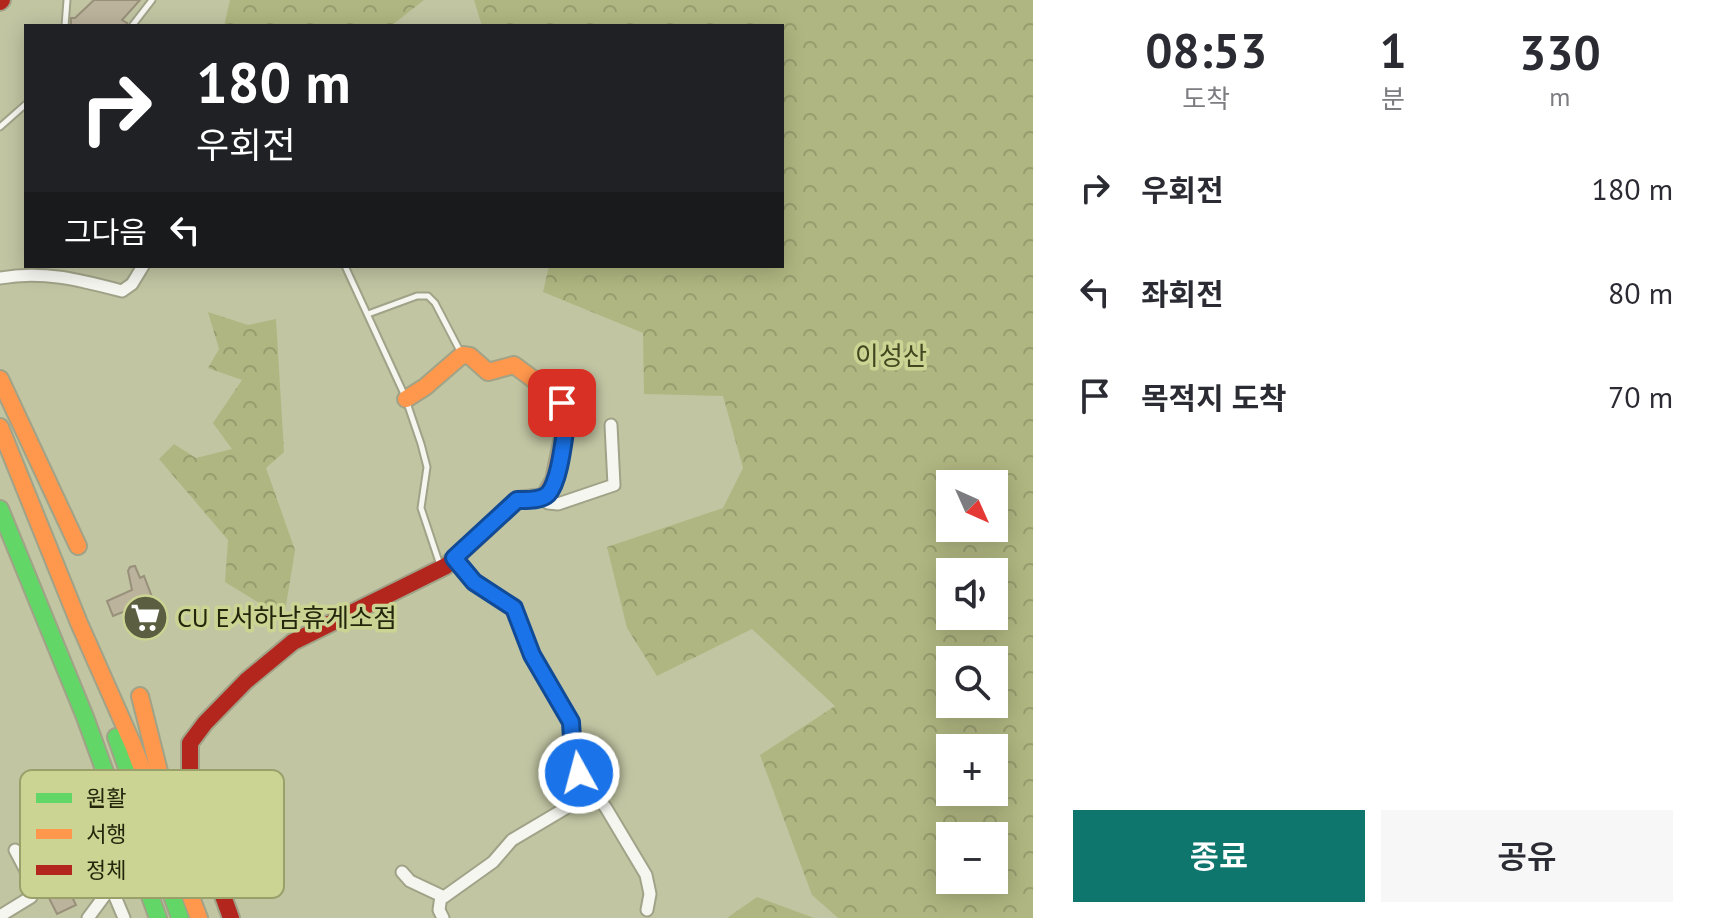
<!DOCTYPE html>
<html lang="ko">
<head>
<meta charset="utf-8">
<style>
	:root { --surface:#fff; --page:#f7f7f7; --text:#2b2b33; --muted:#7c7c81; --accent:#0f766e }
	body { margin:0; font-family:"PT Sans","Noto Sans KR",sans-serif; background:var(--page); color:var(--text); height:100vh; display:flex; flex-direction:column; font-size:30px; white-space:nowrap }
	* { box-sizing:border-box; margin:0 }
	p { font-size:26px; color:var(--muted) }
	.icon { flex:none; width:44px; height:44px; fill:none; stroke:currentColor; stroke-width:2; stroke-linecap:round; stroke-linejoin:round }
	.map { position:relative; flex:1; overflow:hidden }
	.side { display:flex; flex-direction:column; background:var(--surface); width:680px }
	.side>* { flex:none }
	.hud { position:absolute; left:24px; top:24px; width:760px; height:244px; border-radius:0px; box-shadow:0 4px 20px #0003; background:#202124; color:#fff; overflow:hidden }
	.needle { width:52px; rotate:135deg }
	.controls { position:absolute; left:936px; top:470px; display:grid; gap:16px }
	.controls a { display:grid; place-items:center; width:72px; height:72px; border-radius:0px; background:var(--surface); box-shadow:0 4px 20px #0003; font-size:40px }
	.pin { position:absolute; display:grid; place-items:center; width:68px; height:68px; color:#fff; margin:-34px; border-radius:16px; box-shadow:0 4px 12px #0006 }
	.me { position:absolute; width:88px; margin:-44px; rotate:353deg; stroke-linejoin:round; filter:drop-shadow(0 0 6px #0008) }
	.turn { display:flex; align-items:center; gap:28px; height:168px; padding:0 40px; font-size:36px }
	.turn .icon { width:104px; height:104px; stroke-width:2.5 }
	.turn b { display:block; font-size:56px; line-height:68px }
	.then { display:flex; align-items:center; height:76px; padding:0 40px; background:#0003; gap:16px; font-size:30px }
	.eta { display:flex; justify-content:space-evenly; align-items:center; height:136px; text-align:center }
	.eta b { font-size:48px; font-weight:600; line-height:56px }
	.primary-button { display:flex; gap:16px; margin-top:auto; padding:16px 40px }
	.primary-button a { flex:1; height:92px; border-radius:0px; background:var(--accent); color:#fff; font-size:32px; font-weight:600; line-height:92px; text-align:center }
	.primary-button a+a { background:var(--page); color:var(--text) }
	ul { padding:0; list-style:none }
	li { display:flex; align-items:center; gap:24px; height:104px; padding:0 40px }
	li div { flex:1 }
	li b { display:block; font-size:30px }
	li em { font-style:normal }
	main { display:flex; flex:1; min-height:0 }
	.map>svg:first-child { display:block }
	.forest { fill:url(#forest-crowns); fill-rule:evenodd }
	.building { fill:#bcb39c; stroke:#98907a; stroke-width:2 }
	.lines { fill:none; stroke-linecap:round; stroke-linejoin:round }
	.lane-casing { stroke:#a0a387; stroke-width:9 }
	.street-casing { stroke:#a0a387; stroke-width:15 }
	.fast-casing { stroke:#a0a387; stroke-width:20 }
	.slow-casing { stroke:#a0a387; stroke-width:20 }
	.jam-casing { stroke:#a0a387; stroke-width:20 }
	.lane { stroke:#f6f6f1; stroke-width:5 }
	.street { stroke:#f6f6f1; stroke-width:11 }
	.fast { stroke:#63d668; stroke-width:16 }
	.slow { stroke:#ff974d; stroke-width:16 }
	.jam { stroke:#b3261e; stroke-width:16 }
	.route-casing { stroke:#114b97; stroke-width:20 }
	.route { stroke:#1a73e8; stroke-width:14 }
	.labels { text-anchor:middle; stroke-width:7; stroke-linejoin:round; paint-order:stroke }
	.park-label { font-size:26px; fill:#434720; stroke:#ccd493 }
	.poi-label { font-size:26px; fill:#24260c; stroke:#ccd493; text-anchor:start }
	.key { fill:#ccd493; stroke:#9aa06a; stroke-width:2 }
	.key-label { font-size:22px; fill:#24260c }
</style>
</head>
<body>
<main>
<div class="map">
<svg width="1033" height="918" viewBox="0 0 1033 918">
	<defs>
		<pattern id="forest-crowns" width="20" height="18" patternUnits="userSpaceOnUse" patternTransform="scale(2)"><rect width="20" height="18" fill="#b0b681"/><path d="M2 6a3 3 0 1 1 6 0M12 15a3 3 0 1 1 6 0" fill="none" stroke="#979c6e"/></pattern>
	</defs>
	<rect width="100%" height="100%" fill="#c1c5a2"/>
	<!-- forest -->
	<g class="forest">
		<path d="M230 0H424L391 26H224Z"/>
		<path d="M474 0H1033V918H838L812 895 760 755 835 706 752 629 657 676 627 628 607 547 723 508 743 468 723 396 644 394 643 333 543 292 549 266H782V26H482ZM950 484H994V528H950ZM950 572H994V616H950ZM950 660H994V704H950ZM950 748H994V792H950ZM950 836H994V880H950Z"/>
		<path d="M208 312 248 325 276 319 284 452 266 468 295 550 284 618 225 582 228 540 159 459 174 444 196 458 232 449 213 423 242 380 208 368 219 349Z"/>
		<path d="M757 897 814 918H727Z"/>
	</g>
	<!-- building -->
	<g class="building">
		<path d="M94 0H140L122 20 127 23V26H71V18H75Z"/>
		<path d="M135 566 140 578 144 576 163 626 149 632 138 606 113 616 107 601 132 590 128 571 130 567Z"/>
		<path d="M40 851 47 864 64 856 72 876 64 880 76 905 57 914 29 858Z"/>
	</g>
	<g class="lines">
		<defs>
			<g id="lane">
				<path d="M65 26 67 0"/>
				<path d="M132 26 152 0"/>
				<path d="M0 127 26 104"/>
				<path d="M345 266 404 394 421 444 427 467 421 508 440 565"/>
				<path d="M368 314 417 296H428L435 303 460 351"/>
			</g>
			<g id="street">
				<path d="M0 278C43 270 80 280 122 291L132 284 143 266"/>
				<path d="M544 497 548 503 558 504 614 485 611 425"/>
				<path d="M454 558 474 582 514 608 532 655 571 722 573 755 579 773 606 808 646 875 650 894 647 910"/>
				<path d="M192 853 208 847"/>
				<path d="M402 872 410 881 444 897 493 862 512 840 566 808 588 787"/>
				<path d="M111 887 130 874"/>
				<path d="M441 896 439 910 443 918"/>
				<path d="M0 916 31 897 34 886 15 850"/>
				<path d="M88 918 111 887 124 918"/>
			</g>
			<g id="fast">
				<path d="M0 509 85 717 158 918"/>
				<path d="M116 737 180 918"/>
			</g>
			<g id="slow">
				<path d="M0 379 78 546"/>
				<path d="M406 399 425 387 462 355 470 356 488 372 514 365 552 393 568 413 554 480 544 497 517 500 486 529"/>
				<path d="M0 427 79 623 133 745 199 918"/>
				<path d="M140 696 169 811"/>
			</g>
			<g id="jam">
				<path d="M0 2 2 0"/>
				<path d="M231 918 214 871 190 771V743L205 723 246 681 293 642 446 566 486 529"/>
			</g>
		</defs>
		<!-- lane casing -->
		<use href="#lane" class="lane-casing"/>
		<!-- street casing -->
		<use href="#street" class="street-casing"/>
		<!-- fast casing -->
		<use href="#fast" class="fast-casing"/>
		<!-- slow casing -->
		<use href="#slow" class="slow-casing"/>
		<!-- jam casing -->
		<use href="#jam" class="jam-casing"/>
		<!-- lane -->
		<use href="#lane" class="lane"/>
		<!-- street -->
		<use href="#street" class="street"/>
		<!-- fast -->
		<use href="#fast" class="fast"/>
		<!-- slow -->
		<use href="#slow" class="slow"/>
		<!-- jam -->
		<use href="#jam" class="jam"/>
	</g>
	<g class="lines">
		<defs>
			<path id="route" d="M562 403 568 413C564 432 561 480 548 494 541 501 526 500 517 500L454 558 474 582 514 608 532 655 571 722 573 755 579 773"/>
		</defs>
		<!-- route casing -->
		<use href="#route" class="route-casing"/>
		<!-- route -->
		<use href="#route" class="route"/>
	</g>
	<!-- icons -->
	<defs>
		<symbol id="supermarket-disc" viewBox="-11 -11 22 22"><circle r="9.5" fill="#5b5e40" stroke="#ccd493"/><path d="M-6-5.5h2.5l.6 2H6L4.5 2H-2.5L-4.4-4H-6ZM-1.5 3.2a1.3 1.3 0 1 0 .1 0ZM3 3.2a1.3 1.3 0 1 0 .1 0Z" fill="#fff"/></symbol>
	</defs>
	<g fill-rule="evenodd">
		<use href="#supermarket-disc" x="120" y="592" width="51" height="51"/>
	</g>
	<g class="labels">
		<!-- park labels -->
		<g class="park-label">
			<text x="891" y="365">이성산</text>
		</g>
		<!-- poi labels -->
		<g class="poi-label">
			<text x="177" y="627">CU E서하남휴게소점</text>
		</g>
	</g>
	<!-- legend -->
	<rect x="20" y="770" width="264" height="128" rx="12" class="key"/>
	<rect x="36" y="793" width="36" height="10" fill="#63d668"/>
	<rect x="36" y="829" width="36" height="10" fill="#ff974d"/>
	<rect x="36" y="865" width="36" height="10" fill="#b3261e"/>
	<g class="key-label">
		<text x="86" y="806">원활</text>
		<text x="86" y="842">서행</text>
		<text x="86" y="878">정체</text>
	</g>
</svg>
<div class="controls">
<a><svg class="needle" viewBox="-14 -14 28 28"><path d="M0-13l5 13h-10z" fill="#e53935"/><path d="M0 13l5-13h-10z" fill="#7c7c81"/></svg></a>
<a><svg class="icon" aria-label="sound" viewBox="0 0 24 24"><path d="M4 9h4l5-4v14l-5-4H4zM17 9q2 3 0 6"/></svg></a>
<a><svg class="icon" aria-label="search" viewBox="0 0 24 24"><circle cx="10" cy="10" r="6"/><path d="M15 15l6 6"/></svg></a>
<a>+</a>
<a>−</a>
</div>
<div class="pin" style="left:562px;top:403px;background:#d93025"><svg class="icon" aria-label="arrive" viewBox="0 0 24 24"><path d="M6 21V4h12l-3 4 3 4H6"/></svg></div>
<svg class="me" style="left:579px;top:773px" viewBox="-20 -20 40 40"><circle r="17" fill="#1a73e8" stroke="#fff" stroke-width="3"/><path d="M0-11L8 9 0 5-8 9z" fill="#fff"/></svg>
<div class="hud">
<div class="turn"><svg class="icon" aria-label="right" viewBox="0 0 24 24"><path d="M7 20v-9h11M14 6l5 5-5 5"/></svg><div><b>180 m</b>우회전</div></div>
<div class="then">그다음<svg class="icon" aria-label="left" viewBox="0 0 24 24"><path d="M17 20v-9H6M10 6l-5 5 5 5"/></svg></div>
</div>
</div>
<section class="side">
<div class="eta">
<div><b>08:53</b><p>도착</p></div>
<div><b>1</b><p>분</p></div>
<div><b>330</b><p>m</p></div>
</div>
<ul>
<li><svg class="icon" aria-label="right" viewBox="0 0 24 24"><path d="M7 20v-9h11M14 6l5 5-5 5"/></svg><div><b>우회전</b></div><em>180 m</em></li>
<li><svg class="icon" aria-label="left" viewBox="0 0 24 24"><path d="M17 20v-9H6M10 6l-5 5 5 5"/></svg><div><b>좌회전</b></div><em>80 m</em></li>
<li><svg class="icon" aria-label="arrive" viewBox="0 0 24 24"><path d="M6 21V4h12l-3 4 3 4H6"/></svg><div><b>목적지 도착</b></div><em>70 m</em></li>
</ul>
<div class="primary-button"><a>종료</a><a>공유</a></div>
</section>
</main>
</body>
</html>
